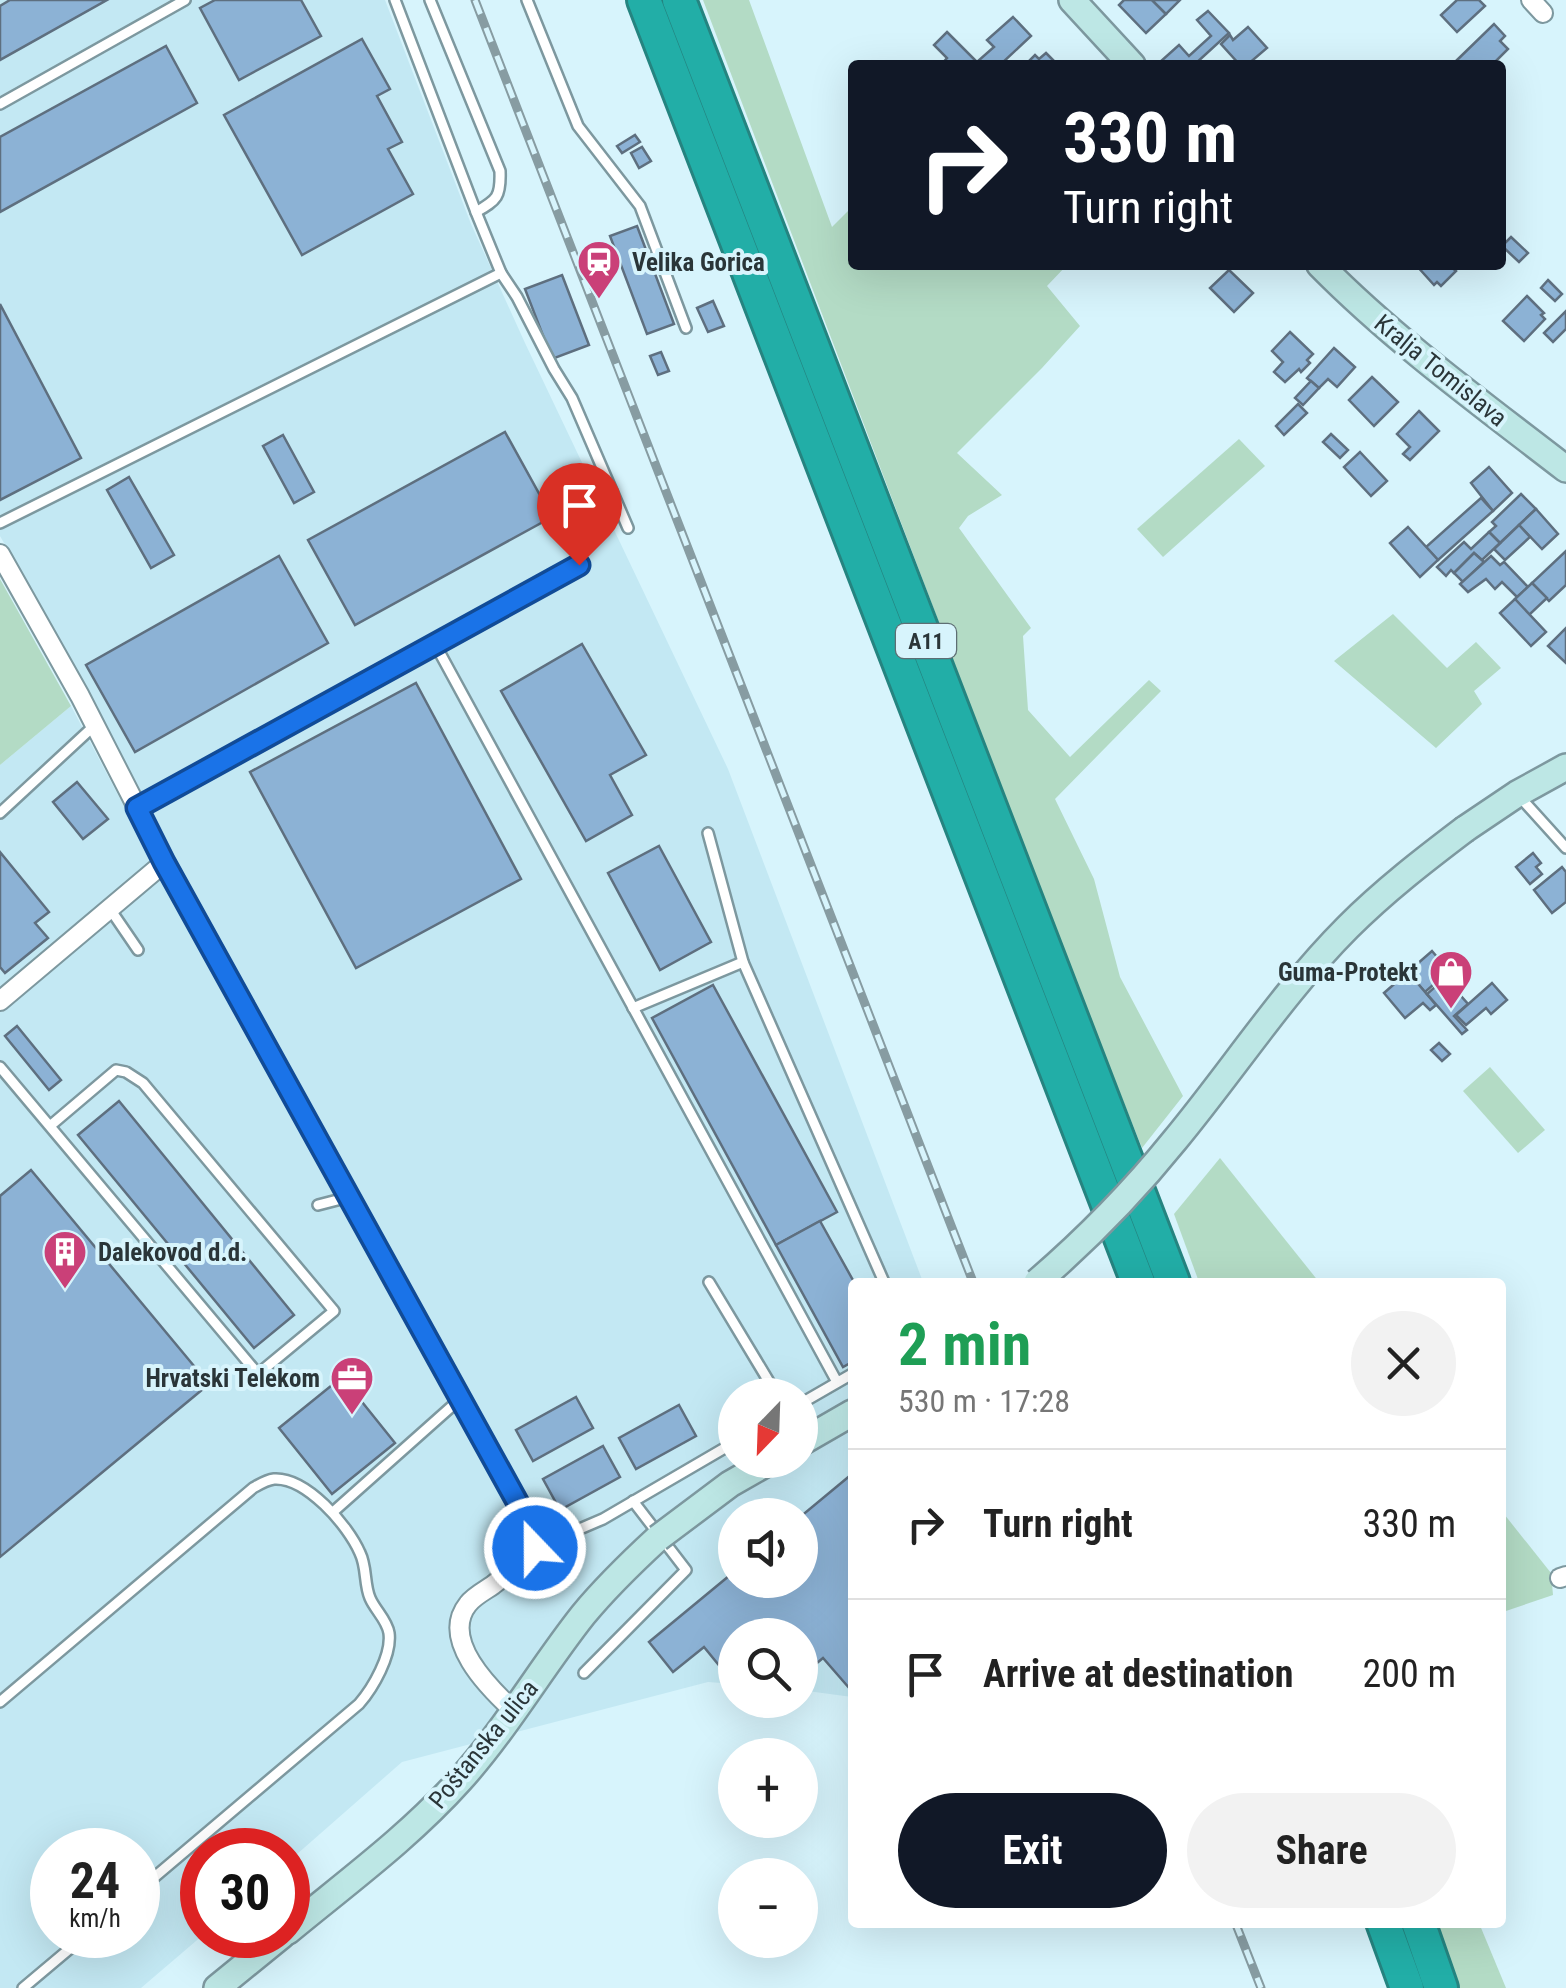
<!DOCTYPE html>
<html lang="en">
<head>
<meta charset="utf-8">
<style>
	:root { --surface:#fff; --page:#f2f2f2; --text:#222; --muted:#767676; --line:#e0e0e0; --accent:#111827 }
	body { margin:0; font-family:"Roboto Condensed",sans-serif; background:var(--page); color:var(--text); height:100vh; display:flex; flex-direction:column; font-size:38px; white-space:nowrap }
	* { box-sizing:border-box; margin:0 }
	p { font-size:32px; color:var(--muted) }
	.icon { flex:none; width:55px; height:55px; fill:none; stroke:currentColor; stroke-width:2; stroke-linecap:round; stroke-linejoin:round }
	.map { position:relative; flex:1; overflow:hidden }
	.details { position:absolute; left:848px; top:1278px; width:658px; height:650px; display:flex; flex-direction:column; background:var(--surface); border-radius:10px; box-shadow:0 10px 40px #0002 }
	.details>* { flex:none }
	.guide { position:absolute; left:848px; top:60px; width:658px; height:210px; border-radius:10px; box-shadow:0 10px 40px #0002; background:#111827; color:#fff; overflow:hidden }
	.needle { width:65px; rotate:203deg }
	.buttons { position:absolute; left:718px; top:1378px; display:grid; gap:20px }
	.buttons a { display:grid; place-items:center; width:100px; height:100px; border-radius:50%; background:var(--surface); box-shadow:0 10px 40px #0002; font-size:50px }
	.speed { position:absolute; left:30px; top:1828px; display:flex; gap:20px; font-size:50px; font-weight:700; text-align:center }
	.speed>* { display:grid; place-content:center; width:130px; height:130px; border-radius:50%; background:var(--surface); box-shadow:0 10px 40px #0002; line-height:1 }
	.speed small { font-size:25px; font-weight:400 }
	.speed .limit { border:15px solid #d22; background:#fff; color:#111 }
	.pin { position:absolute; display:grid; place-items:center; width:85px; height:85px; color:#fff; margin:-102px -42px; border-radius:50% 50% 50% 0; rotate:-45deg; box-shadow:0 0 10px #0007 }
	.pin .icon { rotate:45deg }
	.me { position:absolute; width:110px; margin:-55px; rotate:338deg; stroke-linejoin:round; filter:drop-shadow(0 0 8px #0008) }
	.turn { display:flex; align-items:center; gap:35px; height:210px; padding:0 50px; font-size:45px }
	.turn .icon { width:130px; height:130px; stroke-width:2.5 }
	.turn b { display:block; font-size:70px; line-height:85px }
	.round { display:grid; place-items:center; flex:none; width:105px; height:105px; border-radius:52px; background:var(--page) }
	.summary { display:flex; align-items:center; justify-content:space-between; height:170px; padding:0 50px }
	h1 { font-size:60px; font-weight:700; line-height:75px; color:#1e9e55 }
	.cta { display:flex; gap:20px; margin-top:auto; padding:20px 50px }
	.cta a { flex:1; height:115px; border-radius:60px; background:var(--accent); color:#fff; font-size:40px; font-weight:700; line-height:115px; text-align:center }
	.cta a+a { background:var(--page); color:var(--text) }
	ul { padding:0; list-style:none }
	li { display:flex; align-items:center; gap:30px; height:150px; padding:0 50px; border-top:2px solid var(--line) }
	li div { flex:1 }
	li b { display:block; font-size:38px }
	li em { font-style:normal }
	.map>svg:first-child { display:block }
	.built { fill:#c3e8f3; fill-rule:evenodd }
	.green { fill:#b3dbc5 }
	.building { fill:#8cb2d5; stroke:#5e6f7f; stroke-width:2.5 }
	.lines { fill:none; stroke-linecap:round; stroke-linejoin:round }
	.lane-casing { stroke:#7d989f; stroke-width:14 }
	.street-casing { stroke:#7d989f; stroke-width:22 }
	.secondary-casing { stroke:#7d989f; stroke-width:30 }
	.highway-casing { stroke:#258480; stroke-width:38 }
	.lane { stroke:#fff; stroke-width:9 }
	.street { stroke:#fff; stroke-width:18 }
	.secondary { stroke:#bde7e5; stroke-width:25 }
	.highway { stroke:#22aea7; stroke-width:32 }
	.rail-casing { stroke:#879ca2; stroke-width:9 }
	.rail { stroke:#d7f4fc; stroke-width:5; stroke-dasharray:15; stroke-linecap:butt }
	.secondary-bridge-casing { stroke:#7d989f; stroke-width:30; stroke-linecap:butt }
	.secondary-bridge { stroke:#bde7e5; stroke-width:25 }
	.route-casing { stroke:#114b97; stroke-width:25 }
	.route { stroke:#1a73e8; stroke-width:18 }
	.labels { text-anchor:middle; stroke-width:8; stroke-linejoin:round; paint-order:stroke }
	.shield { fill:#d7f4fc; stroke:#5e6e73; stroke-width:2.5 }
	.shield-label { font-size:22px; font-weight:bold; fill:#2a3538 }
	.poi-label { font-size:25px; font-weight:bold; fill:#2a3538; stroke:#d7f4fc; text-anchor:start }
	.street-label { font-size:25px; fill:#2a3538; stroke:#d7f4fc }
</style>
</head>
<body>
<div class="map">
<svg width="1566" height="1988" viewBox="0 0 1566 1988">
	<rect width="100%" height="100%" fill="#d7f4fc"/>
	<!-- built -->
	<path class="built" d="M0 0H385L471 224 525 343 728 769 923 1282H852V1697L800 1690V1635H735V1684L708 1682 402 1762 288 1862V1850H202L203 1935 141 1988H0V765L71 706 152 859 171 850 82 679 0 536ZM735 1395H800V1460H735ZM735 1515H800V1580H735ZM52 1850H138V1935H52Z"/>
	<!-- green -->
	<g class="green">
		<path d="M703 0H749L832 227 852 207V265H1067L1047 286 1080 326 1042 368 957 453 1002 495 968 516 959 528 1031 628 1023 636 1028 710 1070 757 1149 680 1161 691 1055 799 1094 879 1120 977 1183 1096 1142 1148 1068 963Z"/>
		<path d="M1239 439 1265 466 1163 557 1137 529Z"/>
		<path d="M0 579 71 706 0 765Z"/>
		<path d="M1393 614 1447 668 1476 642 1501 668 1474 691 1482 704 1436 748 1334 661Z"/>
		<path d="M1490 1067 1545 1130 1518 1153 1463 1091Z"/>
		<path d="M1220 1158 1319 1282H1199L1174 1214Z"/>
		<path d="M1500 1509 1551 1573 1553 1595 1500 1613Z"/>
		<path d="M1433 1923H1479L1506 1988H1457Z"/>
	</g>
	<!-- building -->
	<g class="building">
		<path d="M10 0H107L0 60V6Z"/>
		<path d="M215 0H301L321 36 239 80 200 8Z"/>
		<path d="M1124 0H1152L1166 14 1146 33 1119 5Z"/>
		<path d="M1152 0H1180L1166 14Z"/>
		<path d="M1457 0H1479L1485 6 1457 32 1441 15Z"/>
		<path d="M1208 11 1229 33 1194 65H1163L1160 62 1179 45 1189 56 1211 36 1197 20Z"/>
		<path d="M1013 17 1031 36 1000 65H982L978 61 994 47 987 40Z"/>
		<path d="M1494 24 1505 36 1500 41 1508 49 1492 65H1459L1455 62Z"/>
		<path d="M1248 27 1267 48 1247 65H1240L1221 44 1230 35 1233 40Z"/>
		<path d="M947 32 980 65H941L947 58 934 45Z"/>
		<path d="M362 39 390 89 377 96 402 142 388 149 413 194 302 255 224 115Z"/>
		<path d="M166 46 197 103 0 212V137Z"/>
		<path d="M1046 53 1058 65H1025L1035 55 1039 59Z"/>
		<path d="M635 135 640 142 622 153 617 146Z"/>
		<path d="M642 147 651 161 639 168 631 153Z"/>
		<path d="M637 226 674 324 647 334 610 236Z"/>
		<path d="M1511 237 1528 253 1519 262 1502 246Z"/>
		<path d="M1416 265H1449L1456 271 1441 286 1437 282 1434 285Z"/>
		<path d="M1229 270 1253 293 1234 312 1210 288Z"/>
		<path d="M562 275 589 345 552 359 525 289Z"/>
		<path d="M1548 280 1562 294 1555 301 1541 288Z"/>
		<path d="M1527 296 1544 313 1541 315 1545 319 1524 341 1503 321Z"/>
		<path d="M713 301 724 326 708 332 697 308Z"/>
		<path d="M0 304 81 458 0 500Z"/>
		<path d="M1566 311V329L1553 342 1544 333Z"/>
		<path d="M1290 332 1313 354 1307 360 1310 363 1301 372 1299 369 1285 382 1274 372 1283 362 1272 351Z"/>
		<path d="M1334 348 1355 367 1337 387 1328 379 1319 388 1307 378Z"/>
		<path d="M661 352 669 371 658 375 650 356Z"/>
		<path d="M1372 377 1398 402 1374 426 1349 400Z"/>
		<path d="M1311 381 1319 388 1303 405 1295 398Z"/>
		<path d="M1298 404 1307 413 1284 435 1276 426Z"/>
		<path d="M1419 411 1439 431 1410 460 1403 454 1410 447 1397 434Z"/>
		<path d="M505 432 552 517 355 625 308 540Z"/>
		<path d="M1331 434 1348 450 1340 458 1323 442Z"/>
		<path d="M283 435 314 492 294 503 263 446Z"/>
		<path d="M1360 452 1387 481 1371 496 1344 467Z"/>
		<path d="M1489 467 1512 493 1493 511 1471 483Z"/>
		<path d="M129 477 174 555 151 568 107 490Z"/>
		<path d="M1521 494 1536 509 1500 543 1489 532 1496 526 1492 522Z"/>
		<path d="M1481 498 1493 511 1438 560 1426 547Z"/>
		<path d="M1536 509 1558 534 1542 549 1519 525Z"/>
		<path d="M1519 525 1530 537 1505 560 1494 549Z"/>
		<path d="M1408 527 1438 560 1420 577 1390 543Z"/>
		<path d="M1489 532 1500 543 1482 560 1474 553 1454 573 1451 570 1446 576 1437 567 1464 542 1471 549Z"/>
		<path d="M1566 551V585L1549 601 1532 583Z"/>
		<path d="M1474 553 1484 562 1463 582 1454 573Z"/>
		<path d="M279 556 328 643 135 752 86 665Z"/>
		<path d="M1491 556 1500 565 1504 562 1528 587 1517 597 1502 582 1495 589 1486 579 1468 592 1460 584Z"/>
		<path d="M1532 583 1547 598 1529 615 1515 599Z"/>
		<path d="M1515 599 1546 632 1531 646 1500 613Z"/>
		<path d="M1566 628V663L1548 646Z"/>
		<path d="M582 644 646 755 610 775 632 815 586 841 501 691Z"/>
		<path d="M416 683 521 879 356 968 250 772Z"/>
		<path d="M77 782 108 819 83 839 53 802Z"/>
		<path d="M659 846 711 942 660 970 608 873Z"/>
		<path d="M0 852 49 912 35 923 48 938 5 973 0 967Z"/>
		<path d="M1533 853 1541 863 1536 867 1542 874 1530 884 1516 867Z"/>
		<path d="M1562 867 1566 872V902L1552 913 1534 890Z"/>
		<path d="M1432 951 1449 971 1425 992 1408 972Z"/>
		<path d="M1408 972 1436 1005 1430 1010 1423 1003 1405 1018 1384 993Z"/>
		<path d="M1445 978 1468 1004 1454 1016 1467 1030 1462 1034 1427 994Z"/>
		<path d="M1492 983 1507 1000 1491 1014 1486 1008 1466 1025 1456 1015Z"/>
		<path d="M713 985 837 1212 776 1245 652 1018Z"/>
		<path d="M17 1026 61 1080 49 1090 5 1036Z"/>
		<path d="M1439 1043 1450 1054 1442 1061 1431 1050Z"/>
		<path d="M119 1101 294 1315 254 1348 78 1135Z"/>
		<path d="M31 1170 209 1384 0 1557V1196Z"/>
		<path d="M820 1221 854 1282 852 1362 843 1367 776 1245Z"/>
		<path d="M342 1377 395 1443 332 1494 279 1428Z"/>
		<path d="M576 1397 593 1428 533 1461 516 1430Z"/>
		<path d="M679 1405 696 1436 636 1469 619 1438Z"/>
		<path d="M603 1446 620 1477 560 1510 543 1479Z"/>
		<path d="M852 1474V1687L850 1689 823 1658 800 1677V1635H735V1677L731 1680 704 1647 673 1672 649 1642 735 1571V1580H800V1517Z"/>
	</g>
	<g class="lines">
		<defs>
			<g id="lane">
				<path d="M395 0 476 212 501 273 517 297 554 369 572 398 628 528"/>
				<path d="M430 0 500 171C501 197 497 200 476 212"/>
				<path d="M527 0 578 126 640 206 686 328"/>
				<path d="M0 104 185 0"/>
				<path d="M0 523 501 273"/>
				<path d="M435 644 837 1382"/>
				<path d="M1519 796 1566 848"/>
				<path d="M137 808 579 565"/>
				<path d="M0 813 95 725"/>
				<path d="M708 833 743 962"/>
				<path d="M110 909 138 950"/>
				<path d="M633 1008 743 962 884 1282"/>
				<path d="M0 1067 258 1374 334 1311 143 1083 126 1072 116 1070 50 1126"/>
				<path d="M318 1205 349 1197"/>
				<path d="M709 1282 777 1395"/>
				<path d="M800 1404 852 1374"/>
				<path d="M333 1512 460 1399"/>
				<path d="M535 1548 603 1519 735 1442"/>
				<path d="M584 1673 686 1570 633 1501"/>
				<path d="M0 1702 253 1488C260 1484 266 1480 274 1479 306 1477 348 1525 360 1553 367 1567 364 1584 370 1598 375 1610 387 1620 389 1633 392 1655 373 1688 359 1704L138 1891"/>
				<path d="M23 1988 86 1935"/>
			</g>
			<g id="street">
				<path d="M1531 0 1543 13"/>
				<path d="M0 554 80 696 165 862 530 1525 535 1548C522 1562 508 1573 493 1585 486 1590 474 1596 468 1604 440 1639 488 1687 513 1710"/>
				<path d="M0 1001 165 862"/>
				<path d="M1560 1578 1566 1576"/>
			</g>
			<g id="secondary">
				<path d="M1072 0 1132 65"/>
				<path d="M1320 265C1395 341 1482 404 1566 469"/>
				<path d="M1465 829 1517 794 1566 767"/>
				<path d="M800 1443 852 1413"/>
				<path d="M288 1931C346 1883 409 1837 460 1780 506 1729 541 1668 583 1615 606 1587 632 1562 658 1538"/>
				<path d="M217 1988 282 1935"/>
			</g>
			<g id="highway">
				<path d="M644 0 1138 1282"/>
				<path d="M679 0 1173 1282"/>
				<path d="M1383 1922 1407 1988"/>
				<path d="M1418 1922 1441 1988"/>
			</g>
		</defs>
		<!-- lane casing -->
		<use href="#lane" class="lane-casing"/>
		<!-- street casing -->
		<use href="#street" class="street-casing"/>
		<!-- secondary casing -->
		<use href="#secondary" class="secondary-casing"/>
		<!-- highway casing -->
		<use href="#highway" class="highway-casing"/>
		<!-- lane -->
		<use href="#lane" class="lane"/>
		<!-- street -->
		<use href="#street" class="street"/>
		<!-- secondary -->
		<use href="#secondary" class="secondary"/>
		<!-- highway -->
		<use href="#highway" class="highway"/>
		<defs>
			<g id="rail">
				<path d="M475 0 973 1282"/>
				<path d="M1235 1922 1261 1988"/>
			</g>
		</defs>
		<!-- rail casing -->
		<use href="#rail" class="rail-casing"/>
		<!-- rail -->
		<use href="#rail" class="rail"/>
		<defs>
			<g id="secondary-bridge">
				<path d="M1037 1282C1087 1239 1133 1192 1175 1140 1233 1070 1283 992 1348 927 1384 891 1424 860 1465 829"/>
				<path d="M658 1538 730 1484 772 1460"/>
			</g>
		</defs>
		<!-- secondary-bridge casing -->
		<use href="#secondary-bridge" class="secondary-bridge-casing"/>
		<!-- secondary-bridge -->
		<use href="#secondary-bridge" class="secondary-bridge"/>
	</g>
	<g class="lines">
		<defs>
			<path id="route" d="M535 1548 530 1525 164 862 137 808 579 565"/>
		</defs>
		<!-- route casing -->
		<use href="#route" class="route-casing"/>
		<!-- route -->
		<use href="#route" class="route"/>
	</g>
	<!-- icons -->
	<defs>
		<symbol id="station-pin" viewBox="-11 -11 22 30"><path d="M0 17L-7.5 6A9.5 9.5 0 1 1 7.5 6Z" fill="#ca4078" stroke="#d7f4fc"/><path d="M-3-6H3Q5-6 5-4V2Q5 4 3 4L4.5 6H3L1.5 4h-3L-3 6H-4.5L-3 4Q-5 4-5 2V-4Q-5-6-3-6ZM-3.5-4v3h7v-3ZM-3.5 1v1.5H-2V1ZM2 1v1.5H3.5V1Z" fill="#fff"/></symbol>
		<symbol id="shop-pin" viewBox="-11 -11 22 30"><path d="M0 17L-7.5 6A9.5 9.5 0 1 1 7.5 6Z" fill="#ca4078" stroke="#d7f4fc"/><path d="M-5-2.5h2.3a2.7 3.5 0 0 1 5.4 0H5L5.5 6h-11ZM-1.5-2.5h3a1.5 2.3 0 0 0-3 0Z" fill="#fff"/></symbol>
		<symbol id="building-pin" viewBox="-11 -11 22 30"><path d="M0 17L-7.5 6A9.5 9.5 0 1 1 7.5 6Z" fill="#ca4078" stroke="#d7f4fc"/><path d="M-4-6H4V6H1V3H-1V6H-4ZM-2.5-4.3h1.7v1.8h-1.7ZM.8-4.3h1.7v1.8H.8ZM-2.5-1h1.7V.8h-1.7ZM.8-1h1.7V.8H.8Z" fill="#fff"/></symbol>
		<symbol id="office-pin" viewBox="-11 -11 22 30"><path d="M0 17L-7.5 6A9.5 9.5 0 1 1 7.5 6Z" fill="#ca4078" stroke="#d7f4fc"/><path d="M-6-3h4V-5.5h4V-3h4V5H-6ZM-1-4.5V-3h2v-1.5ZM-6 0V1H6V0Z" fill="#fff"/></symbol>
	</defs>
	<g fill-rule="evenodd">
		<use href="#station-pin" x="574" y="237" width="50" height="68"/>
		<use href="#shop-pin" x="1426" y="947" width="50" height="68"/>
		<use href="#building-pin" x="40" y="1227" width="50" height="68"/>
		<use href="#office-pin" x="327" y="1353" width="50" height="68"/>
	</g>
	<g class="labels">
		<!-- shield labels -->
		<rect class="shield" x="896" y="624" width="60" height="34" rx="8"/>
		<g class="shield-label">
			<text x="926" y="649">A11</text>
		</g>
		<!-- poi labels -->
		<g class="poi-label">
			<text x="632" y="271">Velika Gorica</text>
			<text x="1418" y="981" text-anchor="end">Guma-Protekt</text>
			<text x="98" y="1261">Dalekovod d.d.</text>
			<text x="320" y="1387" text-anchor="end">Hrvatski Telekom</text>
		</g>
		<!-- street labels -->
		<g class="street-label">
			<text transform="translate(1441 370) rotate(39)" y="9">Kralja Tomislava</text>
			<text transform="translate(483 1744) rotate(-51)" y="9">Poštanska ulica</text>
		</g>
	</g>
</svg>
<div class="buttons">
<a><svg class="needle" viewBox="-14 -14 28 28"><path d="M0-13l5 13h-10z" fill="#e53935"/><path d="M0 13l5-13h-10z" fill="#767676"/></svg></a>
<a><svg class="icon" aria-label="sound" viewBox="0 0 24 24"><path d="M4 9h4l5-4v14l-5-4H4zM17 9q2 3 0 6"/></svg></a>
<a><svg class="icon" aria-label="search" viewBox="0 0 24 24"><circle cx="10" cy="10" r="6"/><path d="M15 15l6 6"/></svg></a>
<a>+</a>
<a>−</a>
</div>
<div class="speed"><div>24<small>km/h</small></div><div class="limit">30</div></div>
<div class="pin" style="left:579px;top:565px;background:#d93025"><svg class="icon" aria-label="arrive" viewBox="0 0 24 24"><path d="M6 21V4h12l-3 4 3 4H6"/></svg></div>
<svg class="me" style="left:535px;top:1548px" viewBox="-20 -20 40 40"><circle r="17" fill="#1a73e8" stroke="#fff" stroke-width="3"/><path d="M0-11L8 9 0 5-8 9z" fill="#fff"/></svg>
<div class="guide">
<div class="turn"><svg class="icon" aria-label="right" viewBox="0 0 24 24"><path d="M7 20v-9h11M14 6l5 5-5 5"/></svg><div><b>330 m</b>Turn right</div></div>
</div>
<section class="details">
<div class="summary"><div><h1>2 min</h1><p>530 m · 17:28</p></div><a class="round"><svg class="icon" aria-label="close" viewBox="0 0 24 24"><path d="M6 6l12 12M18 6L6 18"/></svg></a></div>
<ul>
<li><svg class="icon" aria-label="right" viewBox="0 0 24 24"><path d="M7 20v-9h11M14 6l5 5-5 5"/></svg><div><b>Turn right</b></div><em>330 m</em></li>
<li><svg class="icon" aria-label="arrive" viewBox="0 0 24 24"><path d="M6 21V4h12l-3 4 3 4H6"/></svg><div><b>Arrive at destination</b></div><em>200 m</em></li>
</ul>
<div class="cta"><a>Exit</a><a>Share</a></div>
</section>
</div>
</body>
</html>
